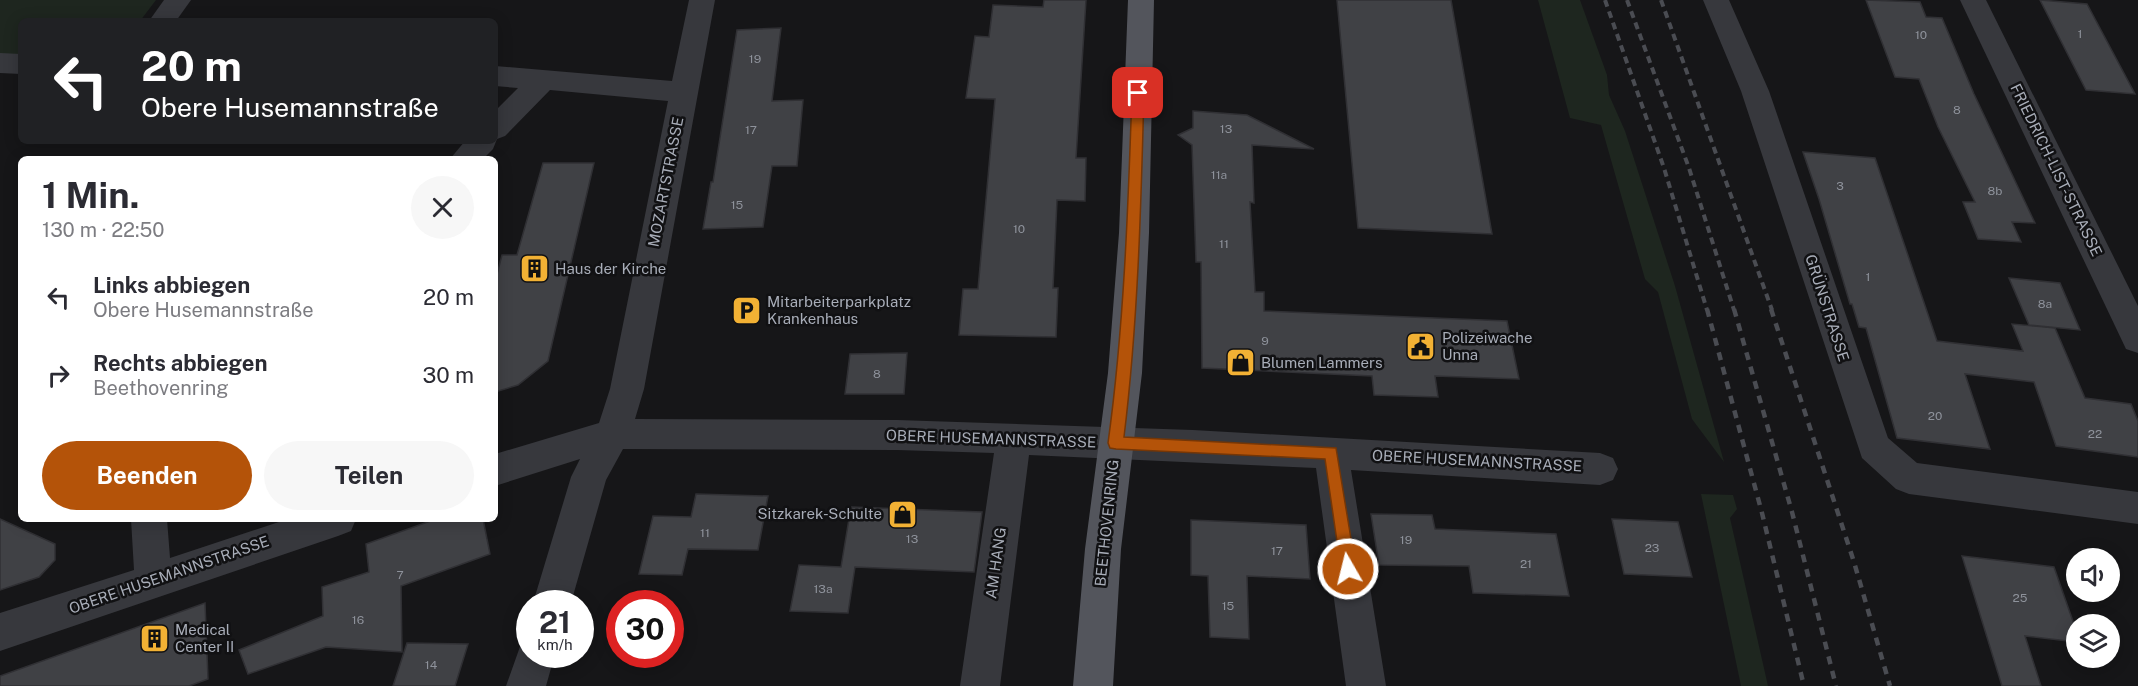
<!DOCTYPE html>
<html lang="de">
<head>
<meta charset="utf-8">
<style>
	:root { --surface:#fff; --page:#f7f7f7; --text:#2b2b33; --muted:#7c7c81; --accent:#b45309 }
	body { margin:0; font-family:"Public Sans",sans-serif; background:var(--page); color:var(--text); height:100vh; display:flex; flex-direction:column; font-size:22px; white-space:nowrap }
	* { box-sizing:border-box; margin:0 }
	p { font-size:20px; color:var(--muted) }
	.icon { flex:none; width:33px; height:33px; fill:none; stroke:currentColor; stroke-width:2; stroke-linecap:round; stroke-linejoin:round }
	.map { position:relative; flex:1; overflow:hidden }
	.details { position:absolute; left:18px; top:156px; width:480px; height:366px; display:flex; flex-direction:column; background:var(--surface); border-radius:9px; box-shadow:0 3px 15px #0003 }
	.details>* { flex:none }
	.hud { position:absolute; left:18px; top:18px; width:480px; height:126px; border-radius:9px; box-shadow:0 3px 15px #0003; background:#202124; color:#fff; overflow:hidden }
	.controls { position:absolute; left:2066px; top:548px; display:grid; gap:12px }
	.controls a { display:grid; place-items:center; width:54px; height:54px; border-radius:50%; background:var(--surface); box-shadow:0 3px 15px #0003; font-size:30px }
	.speed { position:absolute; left:516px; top:590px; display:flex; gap:12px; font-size:30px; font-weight:700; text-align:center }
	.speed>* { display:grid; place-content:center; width:78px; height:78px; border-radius:50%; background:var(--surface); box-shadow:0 3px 15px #0003; line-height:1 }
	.speed small { font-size:15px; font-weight:400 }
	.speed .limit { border:9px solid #d22; background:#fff; color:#111 }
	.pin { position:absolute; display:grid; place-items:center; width:51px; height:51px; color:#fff; margin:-26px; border-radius:12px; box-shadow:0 3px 9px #0006 }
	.me { position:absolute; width:66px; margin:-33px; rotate:352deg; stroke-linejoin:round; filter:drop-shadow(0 0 4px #0008) }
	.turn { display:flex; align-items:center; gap:21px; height:126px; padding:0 24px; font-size:27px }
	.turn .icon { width:78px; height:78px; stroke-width:2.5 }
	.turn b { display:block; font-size:42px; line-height:51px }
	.round { display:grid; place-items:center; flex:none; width:63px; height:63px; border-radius:32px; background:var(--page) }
	.head { display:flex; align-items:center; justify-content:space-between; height:102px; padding:0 24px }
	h1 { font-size:36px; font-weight:700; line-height:45px }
	.cta { display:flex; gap:12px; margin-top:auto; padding:12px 24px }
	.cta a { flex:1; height:69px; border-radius:36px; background:var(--accent); color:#fff; font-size:24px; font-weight:700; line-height:69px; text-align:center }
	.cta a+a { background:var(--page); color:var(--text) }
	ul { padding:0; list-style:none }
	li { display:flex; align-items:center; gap:18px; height:78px; padding:0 24px }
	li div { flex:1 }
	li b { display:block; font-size:22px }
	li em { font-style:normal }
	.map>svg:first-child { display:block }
	.green { fill:#1e261f }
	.building { fill:#404145; stroke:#303034; stroke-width:1.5 }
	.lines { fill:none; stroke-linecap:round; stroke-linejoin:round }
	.minor { fill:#37383d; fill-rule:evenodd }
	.major { fill:#53555c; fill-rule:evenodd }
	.rail-far1 { stroke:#4a4c52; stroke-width:4; stroke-dasharray:7 5; stroke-linecap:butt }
	.rail { stroke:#4a4c52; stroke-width:4.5; stroke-dasharray:8 7; stroke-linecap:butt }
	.route { fill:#b45309; stroke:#753606; stroke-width:1.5 }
	.labels { text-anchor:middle; stroke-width:5; stroke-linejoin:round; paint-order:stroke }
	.number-label { font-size:12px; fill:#8e929b }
	.street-label { font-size:15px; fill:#a8adb8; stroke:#111113 }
	.poi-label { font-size:15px; fill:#a8adb8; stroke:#111113; text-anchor:start }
</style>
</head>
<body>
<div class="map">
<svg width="2138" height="686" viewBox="0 0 2138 686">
	<rect width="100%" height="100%" fill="#161618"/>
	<!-- green -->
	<g class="green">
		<path d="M0 0H156L140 21H21V57L0 56Z"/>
		<path d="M1538 0H1580L1607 75 1609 95 1625 131 1675 286 1724 462 1692 419 1658 292 1645 279 1601 125 1570 118Z"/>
		<path d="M1701 494 1733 495 1737 509 1730 518 1768 686H1741Z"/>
	</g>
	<!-- building -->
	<g class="building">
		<path d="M1044 0H1086L1076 158H1086L1085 201 1057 200 1053 288H1058L1056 337 959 335 963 289H978L995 99 966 98 975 36 989 37 993 5 1043 7Z"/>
		<path d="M1337 0H1451L1492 234 1358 228Z"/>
		<path d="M1866 0 1920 2 1926 17 1942 18 1974 94 2035 223 2012 222 2021 242 1978 239 1963 202H1975L1938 127 1919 79 1895 77Z"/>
		<path d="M2040 0 2087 4 2135 94 2086 90Z"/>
		<path d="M781 28 772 101 803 100 797 166H772L763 227 703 229 711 182H713L737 30Z"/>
		<path d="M1193 111 1247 115 1314 149 1252 145 1254 203 1250 202 1255 292H1264V311L1507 321 1519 379 1435 376 1438 397 1374 395 1372 376 1202 368 1201 262H1196L1192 145 1178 135 1193 128Z"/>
		<path d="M1803 152 1875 158 1937 341 2023 351 2012 324 2055 328 2085 398 2131 404 2138 421V457L2056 446 2034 382 1965 374 1990 449 1897 438 1866 328 1859 327 1852 304H1850L1819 199Z"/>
		<path d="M543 163H594L548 361 518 385 495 392V282L502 255H517Z"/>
		<path d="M2009 278 2060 283 2080 330 2029 325Z"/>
		<path d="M907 353 904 394H845L850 354Z"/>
		<path d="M696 494 768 496 758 550 688 549 682 575 639 574 653 516 691 517Z"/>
		<path d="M851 507 982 512 974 572 855 567 848 613 790 611 799 565 841 567Z"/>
		<path d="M1371 514 1432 515 1435 529 1556 534 1569 596 1473 593 1469 566 1379 565Z"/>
		<path d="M0 519 55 544V560L39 577 0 590Z"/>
		<path d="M436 519H483L490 554 401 586 402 652 326 647 248 674 239 650 323 616 322 587 369 572 366 544Z"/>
		<path d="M1612 519 1678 522 1692 577 1624 574Z"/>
		<path d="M1191 520 1306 525 1310 579 1247 576 1249 639 1210 637 1208 576 1191 575Z"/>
		<path d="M1962 556 2054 567 2076 630V642L2025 636 2041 686H2002Z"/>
		<path d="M205 603 208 679 189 686H0V676Z"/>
		<path d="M407 643 468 644 455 686H393Z"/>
	</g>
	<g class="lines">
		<!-- minor -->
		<g class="minor">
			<path d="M164 0H191L176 21H149Z"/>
			<path d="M689 0H715L644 389 635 419 897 420 1193 430 1600 453 1613 458 1618 469 1613 480 1600 485 1351 470 1386 686H1346L1316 468 1029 455 1000 686H960L994 453 897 450 623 449 606 480 571 603H533L571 477 580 459 495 486V454L599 423 610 389 668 101 550 90 505 136 497 139 493 149 483 159H450L465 141H495V111L518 88 495 86V66L672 81Z"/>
			<path d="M1703 0H1729L1769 91 1888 438 1917 463 2138 492V524L1909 494 1896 489 1862 458 1741 91Z"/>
			<path d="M1960 0H1986L2138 306V353L2126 349Z"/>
			<path d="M0 53 21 54V74L0 73Z"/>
			<path d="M131 519H167L170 558 288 519H356L351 531 338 536 0 651V613L134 570Z"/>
			<path d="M530 638V654H555L546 686H506L522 641Z"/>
		</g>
		<!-- major -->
		<path class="major" d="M1128 0H1154L1149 233 1142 373 1121 549 1113 686H1073L1085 549 1108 373 1119 233Z"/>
		<!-- rail-far1 -->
		<g class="rail-far1">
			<path d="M1605 0 1664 168 1707 310"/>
			<path d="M1627 0 1689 168 1734 310"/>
			<path d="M1661 0 1772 310"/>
		</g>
		<!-- rail -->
		<g class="rail">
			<path d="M1707 309 1762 513 1804 686"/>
			<path d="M1734 309 1792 512 1836 686"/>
			<path d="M1771 309 1854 562 1890 686"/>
		</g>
	</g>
	<!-- route -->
	<path class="route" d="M1138 89 1144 93C1141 208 1138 323 1124 437L1336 448 1356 569 1354 574 1348 576 1343 574 1341 569 1325 459 1116 449 1110 448 1108 443C1124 327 1128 210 1132 93Z"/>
	<!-- icons -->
	<defs>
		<symbol id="building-square" viewBox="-11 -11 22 22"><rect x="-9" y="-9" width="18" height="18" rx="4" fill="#f2b134" stroke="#111113"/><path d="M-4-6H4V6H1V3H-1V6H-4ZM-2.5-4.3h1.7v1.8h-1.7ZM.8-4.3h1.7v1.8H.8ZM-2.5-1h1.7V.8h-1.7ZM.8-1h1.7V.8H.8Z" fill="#111"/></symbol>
		<symbol id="parking-square" viewBox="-11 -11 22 22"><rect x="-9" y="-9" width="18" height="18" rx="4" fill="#f2b134" stroke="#111113"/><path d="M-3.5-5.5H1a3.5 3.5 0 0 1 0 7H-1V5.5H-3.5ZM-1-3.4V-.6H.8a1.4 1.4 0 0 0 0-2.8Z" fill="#111"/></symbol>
		<symbol id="civic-square" viewBox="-11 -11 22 22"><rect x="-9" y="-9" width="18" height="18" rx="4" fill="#f2b134" stroke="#111113"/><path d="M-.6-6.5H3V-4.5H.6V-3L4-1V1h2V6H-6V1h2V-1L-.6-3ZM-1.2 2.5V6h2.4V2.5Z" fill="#111"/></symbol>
		<symbol id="shop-square" viewBox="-11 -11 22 22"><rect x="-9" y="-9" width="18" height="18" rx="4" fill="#f2b134" stroke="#111113"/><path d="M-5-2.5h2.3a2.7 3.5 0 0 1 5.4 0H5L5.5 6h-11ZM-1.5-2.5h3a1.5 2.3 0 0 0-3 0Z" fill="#111"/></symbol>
	</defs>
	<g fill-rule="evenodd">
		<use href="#building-square" x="518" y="252" width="33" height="33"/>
		<use href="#parking-square" x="730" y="294" width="33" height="33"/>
		<use href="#civic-square" x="1404" y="330" width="33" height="33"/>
		<use href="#shop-square" x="1224" y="346" width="33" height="33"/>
		<use href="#shop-square" x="886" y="498" width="33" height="33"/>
		<use href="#building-square" x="138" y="622" width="33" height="33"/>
	</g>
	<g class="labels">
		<!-- number labels -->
		<g class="number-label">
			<text x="2080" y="38">1</text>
			<text x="1921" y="39">10</text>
			<text x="755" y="63">19</text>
			<text x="1957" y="114">8</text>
			<text x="1226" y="133">13</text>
			<text x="751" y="134">17</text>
			<text x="1219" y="179">11a</text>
			<text x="1840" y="190">3</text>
			<text x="1995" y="195">8b</text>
			<text x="737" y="209">15</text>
			<text x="1019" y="233">10</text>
			<text x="1224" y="248">11</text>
			<text x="1868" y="281">1</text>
			<text x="2045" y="308">8a</text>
			<text x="1265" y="345">9</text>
			<text x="877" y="378">8</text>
			<text x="1935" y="420">20</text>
			<text x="2095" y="438">22</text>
			<text x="705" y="537">11</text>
			<text x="912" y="543">13</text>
			<text x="1406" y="544">19</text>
			<text x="1652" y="552">23</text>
			<text x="1277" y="555">17</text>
			<text x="1526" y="568">21</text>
			<text x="400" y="579">7</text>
			<text x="823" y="593">13a</text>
			<text x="2020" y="602">25</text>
			<text x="1228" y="610">15</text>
			<text x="358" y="624">16</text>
			<text x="431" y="669">14</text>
		</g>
		<!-- street labels -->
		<g class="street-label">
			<text transform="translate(2056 170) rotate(64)" y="5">FRIEDRICH-LIST-STRASSE</text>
			<text transform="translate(666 182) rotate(-79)" y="5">MOZARTSTRASSE</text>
			<text transform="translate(1827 308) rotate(72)" y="5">GRÜNSTRASSE</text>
			<text transform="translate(991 439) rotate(2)" y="5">OBERE HUSEMANNSTRASSE</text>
			<text transform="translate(1477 461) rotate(3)" y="5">OBERE HUSEMANNSTRASSE</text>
			<text transform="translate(1107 523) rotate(-84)" y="5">BEETHOVENRING</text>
			<text transform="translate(996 563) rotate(-82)" y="5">AM HANG</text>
			<text transform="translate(169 575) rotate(-19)" y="5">OBERE HUSEMANNSTRASSE</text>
		</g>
		<!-- poi labels -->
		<g class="poi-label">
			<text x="555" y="274">Haus der Kirche</text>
			<text x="767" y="307">Mitarbeiterparkplatz<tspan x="767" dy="17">Krankenhaus</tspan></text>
			<text x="1442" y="343">Polizeiwache<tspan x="1442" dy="17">Unna</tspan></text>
			<text x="1261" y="368">Blumen Lammers</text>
			<text x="882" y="519" text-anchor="end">Sitzkarek-Schulte</text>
			<text x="175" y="635">Medical<tspan x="175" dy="17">Center II</tspan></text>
		</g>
	</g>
</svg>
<div class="controls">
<a><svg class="icon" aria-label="sound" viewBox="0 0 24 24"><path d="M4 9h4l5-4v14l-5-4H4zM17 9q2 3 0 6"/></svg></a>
<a><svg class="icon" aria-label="layers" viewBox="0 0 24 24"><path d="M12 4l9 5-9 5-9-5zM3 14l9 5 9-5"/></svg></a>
</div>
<div class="speed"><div>21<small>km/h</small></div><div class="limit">30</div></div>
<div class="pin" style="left:1138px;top:93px;background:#d93025"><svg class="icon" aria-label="arrive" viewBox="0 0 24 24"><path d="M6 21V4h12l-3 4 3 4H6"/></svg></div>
<svg class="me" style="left:1348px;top:569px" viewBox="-20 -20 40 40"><circle r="17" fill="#b45309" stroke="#fff" stroke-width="3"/><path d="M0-11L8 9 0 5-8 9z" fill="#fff"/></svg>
<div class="hud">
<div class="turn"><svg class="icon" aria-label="left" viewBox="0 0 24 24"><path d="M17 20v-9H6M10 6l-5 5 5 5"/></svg><div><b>20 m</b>Obere Husemannstraße</div></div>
</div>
<section class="details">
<div class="head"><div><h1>1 Min.</h1><p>130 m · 22:50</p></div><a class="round"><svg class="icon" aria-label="close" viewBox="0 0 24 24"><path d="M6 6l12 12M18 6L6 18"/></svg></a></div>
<ul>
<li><svg class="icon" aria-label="left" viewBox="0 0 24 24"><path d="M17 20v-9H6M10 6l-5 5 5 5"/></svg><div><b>Links abbiegen</b><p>Obere Husemannstraße</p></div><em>20 m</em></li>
<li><svg class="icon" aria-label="right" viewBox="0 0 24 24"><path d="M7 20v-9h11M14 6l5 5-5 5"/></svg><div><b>Rechts abbiegen</b><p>Beethovenring</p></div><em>30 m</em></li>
</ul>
<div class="cta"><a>Beenden</a><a>Teilen</a></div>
</section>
</div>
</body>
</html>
